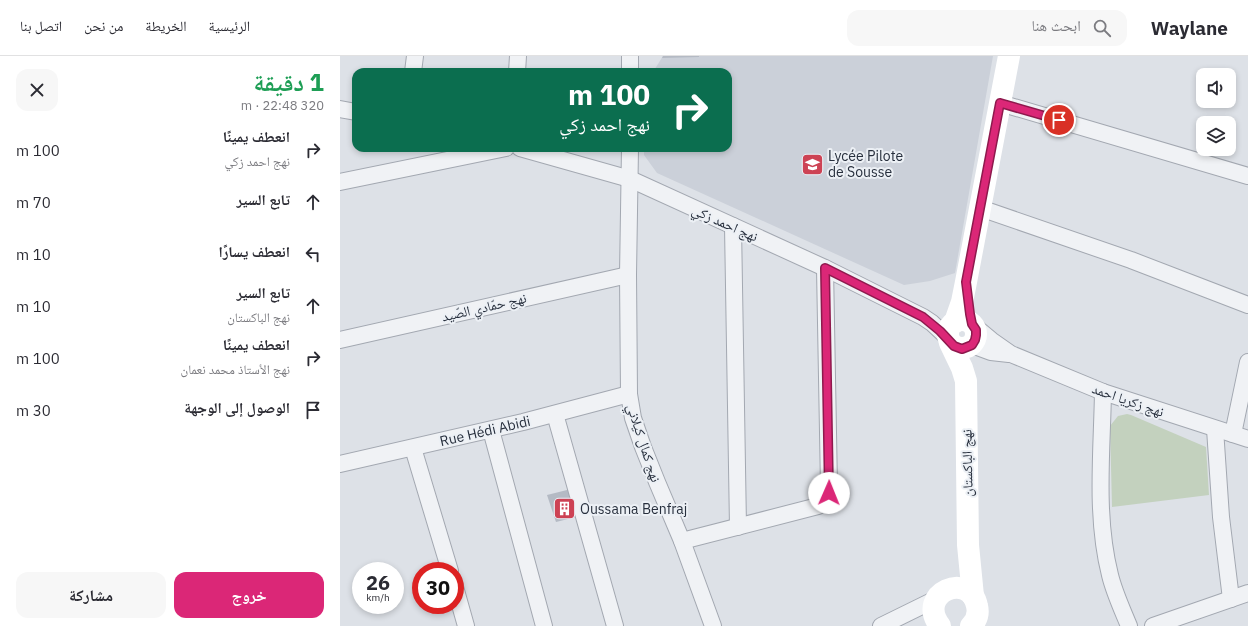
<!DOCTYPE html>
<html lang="ar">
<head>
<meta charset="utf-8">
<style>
	:root { --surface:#fff; --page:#f7f7f7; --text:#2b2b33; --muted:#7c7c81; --line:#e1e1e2; --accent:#db2777 }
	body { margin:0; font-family:"IBM Plex Sans","Noto Naskh Arabic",sans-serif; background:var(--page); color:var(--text); direction:rtl; height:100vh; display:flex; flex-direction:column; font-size:15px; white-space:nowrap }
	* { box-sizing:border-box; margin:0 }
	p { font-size:13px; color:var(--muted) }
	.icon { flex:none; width:22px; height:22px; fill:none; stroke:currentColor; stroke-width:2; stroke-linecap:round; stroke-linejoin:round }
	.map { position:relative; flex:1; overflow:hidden; direction:ltr }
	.panel { display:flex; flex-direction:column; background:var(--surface); width:340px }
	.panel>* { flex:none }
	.banner { position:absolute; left:12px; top:12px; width:380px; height:84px; border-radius:12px; box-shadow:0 2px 6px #0003; direction:rtl; background:#0b6e4f; color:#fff; overflow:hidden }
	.controls { position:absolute; left:856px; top:12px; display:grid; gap:8px }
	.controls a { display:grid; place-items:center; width:40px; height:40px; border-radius:8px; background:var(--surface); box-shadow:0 2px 6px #0003; font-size:20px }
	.speed { position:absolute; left:12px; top:506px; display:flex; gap:8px; font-size:20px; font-weight:700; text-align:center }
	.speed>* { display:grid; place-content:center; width:52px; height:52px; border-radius:50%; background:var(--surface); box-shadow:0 2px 6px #0003; line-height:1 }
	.speed small { font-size:10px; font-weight:400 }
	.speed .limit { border:6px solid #d22; background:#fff; color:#111 }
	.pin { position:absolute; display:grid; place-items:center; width:34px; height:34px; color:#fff; margin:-17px; border:2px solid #fff; border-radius:50%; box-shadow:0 1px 4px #0007 }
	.me { position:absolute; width:44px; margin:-22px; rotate:1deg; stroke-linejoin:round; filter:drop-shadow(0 0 3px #0008) }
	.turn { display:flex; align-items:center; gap:14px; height:84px; padding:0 16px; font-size:18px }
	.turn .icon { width:52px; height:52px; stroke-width:2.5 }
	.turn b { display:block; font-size:28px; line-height:34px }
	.round { display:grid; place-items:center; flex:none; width:42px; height:42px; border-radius:12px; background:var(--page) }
	.summary { display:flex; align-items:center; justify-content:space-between; height:68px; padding:0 16px }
	h1 { font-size:24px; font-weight:700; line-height:30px; color:#1e9e55 }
	.cta { display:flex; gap:8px; margin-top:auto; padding:8px 16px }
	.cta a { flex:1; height:46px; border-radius:12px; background:var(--accent); color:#fff; font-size:16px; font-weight:700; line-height:46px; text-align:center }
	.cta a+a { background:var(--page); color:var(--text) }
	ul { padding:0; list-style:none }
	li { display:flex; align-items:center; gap:12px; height:52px; padding:0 16px }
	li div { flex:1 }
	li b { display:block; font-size:15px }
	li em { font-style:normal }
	header { display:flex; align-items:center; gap:24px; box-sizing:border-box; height:56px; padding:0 20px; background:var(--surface); border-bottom:1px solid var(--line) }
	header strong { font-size:19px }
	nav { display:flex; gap:22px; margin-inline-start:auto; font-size:14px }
	.search { width:280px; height:36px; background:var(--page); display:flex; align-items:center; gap:10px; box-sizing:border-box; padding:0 14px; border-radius:12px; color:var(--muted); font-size:15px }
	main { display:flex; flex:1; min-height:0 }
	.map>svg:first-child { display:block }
	.built { fill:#cbd0d9 }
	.green { fill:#c3d1be }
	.building { fill:#b4bac4 }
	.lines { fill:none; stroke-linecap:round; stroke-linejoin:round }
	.street-casing { stroke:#a3a8b1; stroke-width:18 }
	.street { stroke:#f0f2f5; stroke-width:16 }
	.secondary { stroke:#fff; stroke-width:22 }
	.route-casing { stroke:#8e194d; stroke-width:10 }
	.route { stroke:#db2777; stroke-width:7 }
	.labels { text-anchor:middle; stroke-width:4; stroke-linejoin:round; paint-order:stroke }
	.poi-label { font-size:14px; fill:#272f3d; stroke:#ecf0f5; text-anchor:start }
	.street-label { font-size:14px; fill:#272f3d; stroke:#ecf0f5 }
</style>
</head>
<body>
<header>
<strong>Waylane</strong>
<div class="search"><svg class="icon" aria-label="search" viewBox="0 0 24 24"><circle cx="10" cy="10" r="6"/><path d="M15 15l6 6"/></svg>ابحث هنا</div>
<nav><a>الرئيسية</a><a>الخريطة</a><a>من نحن</a><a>اتصل بنا</a></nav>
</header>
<main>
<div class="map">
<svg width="908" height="570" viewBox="0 0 908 570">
	<rect width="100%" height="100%" fill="#dde1e7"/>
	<!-- built -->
	<path class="built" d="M323 0H653L615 217 590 225 564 229 317 117 304 99V92H388V16H313Z"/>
	<!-- green -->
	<path class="green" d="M787 358 791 359 866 391 869 439 772 451 770 370 778 360Z"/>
	<!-- building -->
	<g class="building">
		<path d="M323 0H359V1L322 2Z"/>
		<path d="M231 433 240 460 216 466 207 439Z"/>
	</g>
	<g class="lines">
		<defs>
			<g id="street">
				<path d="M73 16 75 0"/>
				<path d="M177 16 178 0"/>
				<path d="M290 16V0"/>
				<path d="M660 47 908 120"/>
				<path d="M0 53 16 56"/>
				<path d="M180 92 290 123 485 212 583 261 592 267 608 282"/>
				<path d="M290 92 288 219 289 338 293 362 303 391 317 426 342 485 373 570"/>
				<path d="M0 126 166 92"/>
				<path d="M640 152 791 204 908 249"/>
				<path d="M393 170 398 471"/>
				<path d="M633 269 651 284 671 298 763 336 908 383"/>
				<path d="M0 284 288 219"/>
				<path d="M632 289 651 296 669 298"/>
				<path d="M763 336C762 396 755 460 770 519 774 536 782 553 789 570"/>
				<path d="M215 358 275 570"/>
				<path d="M875 373 881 461 891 543"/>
				<path d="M151 374 204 570"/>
				<path d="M893 378 908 306"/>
				<path d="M73 392 110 515"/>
				<path d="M0 408 183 366 289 338"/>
				<path d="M342 485 478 450C486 446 488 440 489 431L485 212"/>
				<path d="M115 531 126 570"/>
				<path d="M541 570 596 543"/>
				<path d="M813 570 908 537"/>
			</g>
		</defs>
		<!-- street casing -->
		<use href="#street" class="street-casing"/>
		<!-- street -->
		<use href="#street" class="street"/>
		<!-- secondary -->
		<g class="secondary">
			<circle cx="622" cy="278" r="14"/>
			<path d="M615 266 622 246 626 226 669 0"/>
			<path d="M610 287 622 312 626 325 628 489 633 540"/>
			<path d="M600 570C575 537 630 514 637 550 639 558 636 565 631 570"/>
		</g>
	</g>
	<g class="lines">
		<defs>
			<path id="route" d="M489 437 485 212 583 261 600 275 614 290 622 293 632 289 635 284 636 279V274L632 268 630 258 626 226 660 47 719 64"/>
		</defs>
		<!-- route casing -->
		<use href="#route" class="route-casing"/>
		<!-- route -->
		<use href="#route" class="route"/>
	</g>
	<!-- icons -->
	<defs>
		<symbol id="university-square" viewBox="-11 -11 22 22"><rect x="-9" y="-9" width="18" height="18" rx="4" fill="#cd4254" stroke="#ecf0f5"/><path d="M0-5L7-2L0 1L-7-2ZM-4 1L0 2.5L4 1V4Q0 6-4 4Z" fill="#fff"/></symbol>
		<symbol id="building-square" viewBox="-11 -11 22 22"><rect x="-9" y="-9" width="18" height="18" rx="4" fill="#cd4254" stroke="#ecf0f5"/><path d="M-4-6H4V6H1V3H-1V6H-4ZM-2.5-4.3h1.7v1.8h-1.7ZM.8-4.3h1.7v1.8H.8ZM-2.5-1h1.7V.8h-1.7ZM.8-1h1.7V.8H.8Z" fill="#fff"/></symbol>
	</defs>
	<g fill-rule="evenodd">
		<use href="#university-square" x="460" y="96" width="25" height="25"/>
		<use href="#building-square" x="212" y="440" width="25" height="25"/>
	</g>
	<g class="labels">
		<!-- poi labels -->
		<g class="poi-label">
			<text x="488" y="105">Lycée Pilote<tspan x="488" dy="16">de Sousse</tspan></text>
			<text x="240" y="458">Oussama Benfraj</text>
		</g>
		<!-- street labels -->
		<g class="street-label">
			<text transform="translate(385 167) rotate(24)" y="5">نهج احمد زكي</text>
			<text transform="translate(144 251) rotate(-13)" y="5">نهج حمّادي الصّيد</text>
			<text transform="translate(788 344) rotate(19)" y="5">نهج زكريا احمد</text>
			<text transform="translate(145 375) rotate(-13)" y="5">Rue Hédi Abidi</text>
			<text transform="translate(304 387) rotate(72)" y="5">نهج كمال كيلاني</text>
			<text transform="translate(627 407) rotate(-91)" y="5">نهج الباكستان</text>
		</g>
	</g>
</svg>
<div class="controls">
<a><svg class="icon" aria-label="sound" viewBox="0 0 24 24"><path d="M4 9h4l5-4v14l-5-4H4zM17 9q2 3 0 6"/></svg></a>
<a><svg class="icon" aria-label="layers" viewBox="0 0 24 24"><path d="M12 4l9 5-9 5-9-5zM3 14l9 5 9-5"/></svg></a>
</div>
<div class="speed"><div>26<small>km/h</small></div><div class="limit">30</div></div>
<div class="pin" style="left:719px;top:64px;background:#d93025"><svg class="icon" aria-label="arrive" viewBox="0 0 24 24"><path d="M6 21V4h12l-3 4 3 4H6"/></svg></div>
<svg class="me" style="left:489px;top:437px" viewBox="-20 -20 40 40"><circle r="19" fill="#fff"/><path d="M0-13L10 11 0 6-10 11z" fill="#db2777"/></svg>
<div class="banner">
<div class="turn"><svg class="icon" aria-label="right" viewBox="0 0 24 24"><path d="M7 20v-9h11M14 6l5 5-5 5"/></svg><div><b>100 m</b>نهج احمد زكي</div></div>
</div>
</div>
<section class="panel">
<div class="summary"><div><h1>1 دقيقة</h1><p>320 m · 22:48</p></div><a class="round"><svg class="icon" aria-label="close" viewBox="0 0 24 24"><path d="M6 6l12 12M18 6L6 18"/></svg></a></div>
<ul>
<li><svg class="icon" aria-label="right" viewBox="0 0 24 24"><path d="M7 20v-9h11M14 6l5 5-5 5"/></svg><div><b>انعطف يمينًا</b><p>نهج احمد زكي</p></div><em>100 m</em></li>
<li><svg class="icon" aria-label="ahead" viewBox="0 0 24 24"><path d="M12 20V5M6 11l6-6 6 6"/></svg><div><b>تابع السير</b></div><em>70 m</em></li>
<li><svg class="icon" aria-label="left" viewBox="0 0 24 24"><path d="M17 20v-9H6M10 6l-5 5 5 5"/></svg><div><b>انعطف يسارًا</b></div><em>10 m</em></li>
<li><svg class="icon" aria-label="ahead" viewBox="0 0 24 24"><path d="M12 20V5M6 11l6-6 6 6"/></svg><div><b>تابع السير</b><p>نهج الباكستان</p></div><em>10 m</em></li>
<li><svg class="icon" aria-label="right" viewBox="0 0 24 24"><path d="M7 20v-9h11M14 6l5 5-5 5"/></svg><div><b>انعطف يمينًا</b><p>نهج الأستاذ محمد نعمان</p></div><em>100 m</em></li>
<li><svg class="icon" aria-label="arrive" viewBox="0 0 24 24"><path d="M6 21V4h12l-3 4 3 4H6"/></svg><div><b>الوصول إلى الوجهة</b></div><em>30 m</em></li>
</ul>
<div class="cta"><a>خروج</a><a>مشاركة</a></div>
</section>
</main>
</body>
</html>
